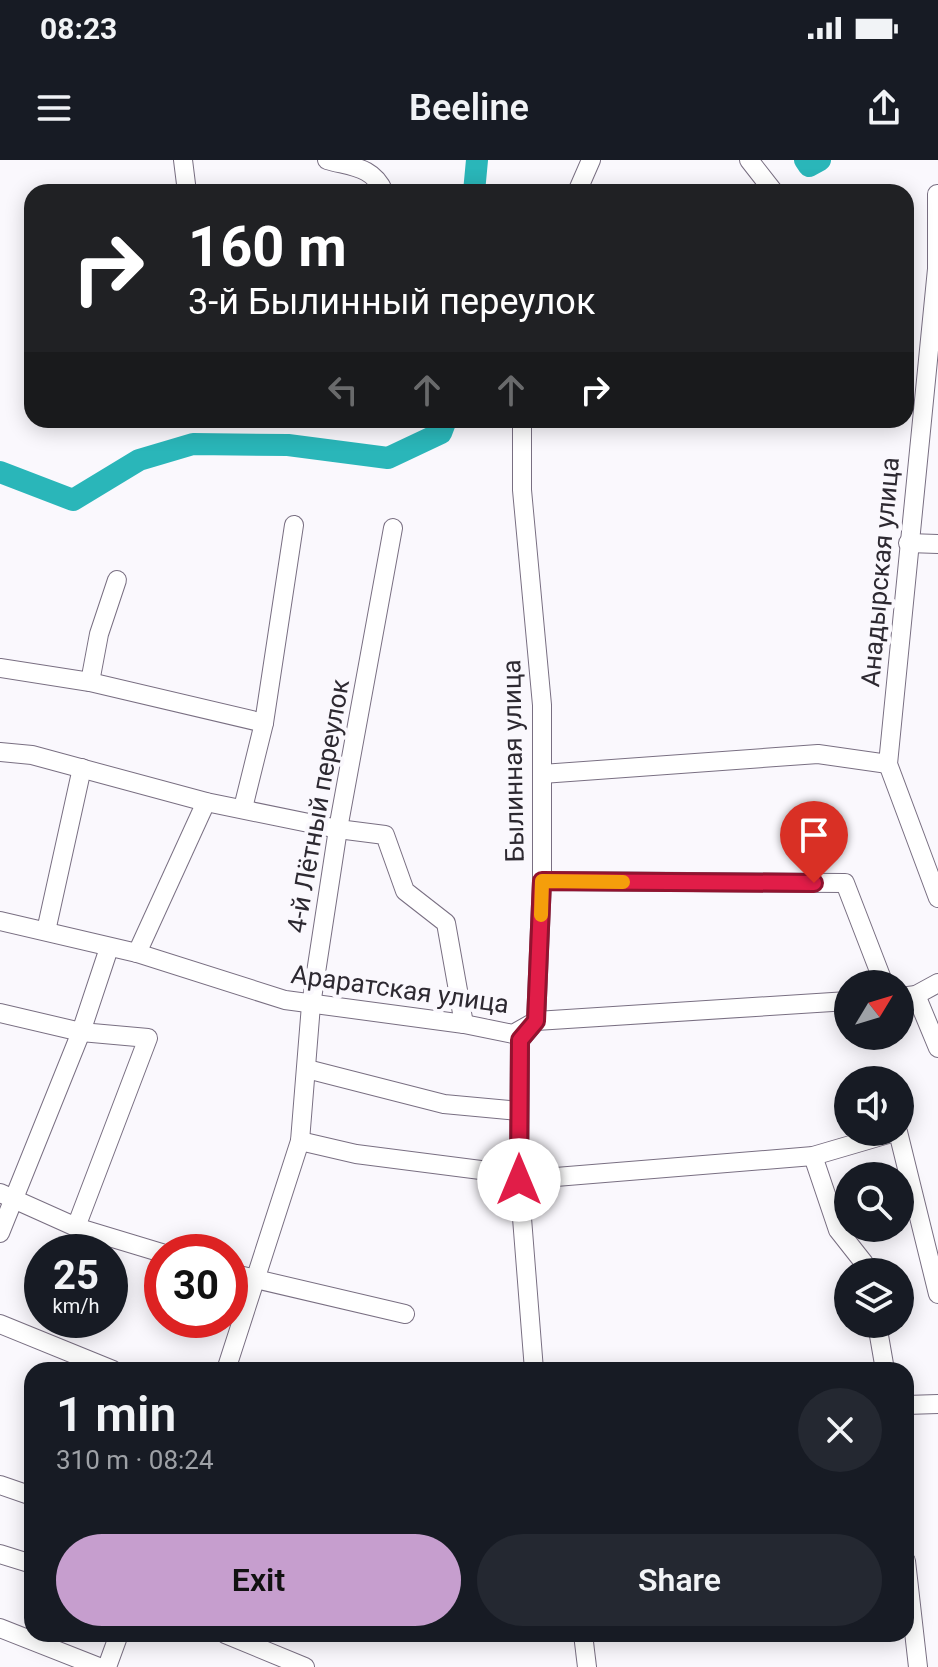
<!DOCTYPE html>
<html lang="en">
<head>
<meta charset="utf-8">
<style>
	:root { --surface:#171b24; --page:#242831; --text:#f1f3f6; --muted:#9ea1a6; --accent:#c69ece }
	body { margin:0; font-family:Roboto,sans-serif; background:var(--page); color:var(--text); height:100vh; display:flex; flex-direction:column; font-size:30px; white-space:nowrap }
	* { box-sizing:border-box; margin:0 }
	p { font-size:26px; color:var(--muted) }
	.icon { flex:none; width:44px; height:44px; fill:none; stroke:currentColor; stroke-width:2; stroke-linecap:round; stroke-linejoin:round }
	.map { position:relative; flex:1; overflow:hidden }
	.drawer { position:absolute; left:24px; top:1202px; width:890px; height:280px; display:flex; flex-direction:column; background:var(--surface); border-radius:24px; box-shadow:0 4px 20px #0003 }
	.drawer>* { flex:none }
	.banner { position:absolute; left:24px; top:24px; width:890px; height:244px; border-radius:24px; box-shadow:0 4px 20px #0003; background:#202124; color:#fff; overflow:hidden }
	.needle { width:52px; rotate:52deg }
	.fabs { position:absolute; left:834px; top:810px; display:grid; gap:16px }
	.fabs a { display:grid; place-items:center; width:80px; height:80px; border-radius:50%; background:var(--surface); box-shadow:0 4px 20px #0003; font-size:40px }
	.speed { position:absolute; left:24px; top:1074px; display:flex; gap:16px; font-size:40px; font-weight:700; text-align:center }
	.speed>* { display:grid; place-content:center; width:104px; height:104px; border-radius:50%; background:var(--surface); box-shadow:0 4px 20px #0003; line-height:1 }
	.speed small { font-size:20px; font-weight:400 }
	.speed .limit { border:12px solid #d22; background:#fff; color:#111 }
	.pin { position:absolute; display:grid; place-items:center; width:68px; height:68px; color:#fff; margin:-82px -34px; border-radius:50% 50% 50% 0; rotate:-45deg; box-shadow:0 0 8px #0007 }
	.pin .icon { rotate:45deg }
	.me { position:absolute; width:88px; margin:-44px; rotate:0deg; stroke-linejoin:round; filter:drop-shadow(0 0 6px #0008) }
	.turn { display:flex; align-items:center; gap:28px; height:168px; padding:0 32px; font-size:36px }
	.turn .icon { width:104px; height:104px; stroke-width:2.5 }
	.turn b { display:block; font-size:56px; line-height:68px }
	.lanes { display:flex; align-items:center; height:76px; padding:0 32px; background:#0003; justify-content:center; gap:40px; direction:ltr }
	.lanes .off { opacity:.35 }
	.round { display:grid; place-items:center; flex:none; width:84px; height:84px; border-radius:42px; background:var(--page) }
	.summary { display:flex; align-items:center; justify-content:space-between; height:136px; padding:0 32px }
	h1 { font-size:48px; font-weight:600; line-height:60px }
	.button { display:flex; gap:16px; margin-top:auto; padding:16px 32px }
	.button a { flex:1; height:92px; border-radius:48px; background:var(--accent); color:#111; font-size:32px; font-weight:600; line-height:92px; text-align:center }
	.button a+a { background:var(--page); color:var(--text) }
	.status { display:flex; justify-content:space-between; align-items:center; height:56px; padding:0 40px; background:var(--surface); direction:ltr }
	.status svg { height:22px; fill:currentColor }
	header { display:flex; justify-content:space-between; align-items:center; height:104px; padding:0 32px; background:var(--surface); font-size:36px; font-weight:600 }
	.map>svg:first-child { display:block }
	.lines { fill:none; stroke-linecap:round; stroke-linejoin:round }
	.river { stroke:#2ab6b9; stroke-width:22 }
	.minor-casing { stroke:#796f82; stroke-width:20 }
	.minor { stroke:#fff; stroke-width:18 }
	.route-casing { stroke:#92132f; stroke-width:20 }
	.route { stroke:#e11d48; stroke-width:14 }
	.slow { stroke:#f59e0b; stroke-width:14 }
	.labels { text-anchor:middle; stroke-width:8; stroke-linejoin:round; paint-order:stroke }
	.street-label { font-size:26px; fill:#2d2931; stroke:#faf8fd }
</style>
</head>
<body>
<div class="status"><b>08:23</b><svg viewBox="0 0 49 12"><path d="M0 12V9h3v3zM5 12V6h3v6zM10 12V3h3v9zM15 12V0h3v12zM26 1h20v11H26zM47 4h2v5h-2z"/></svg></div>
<header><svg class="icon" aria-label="menu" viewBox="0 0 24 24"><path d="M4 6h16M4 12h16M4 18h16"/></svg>Beeline<svg class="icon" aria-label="share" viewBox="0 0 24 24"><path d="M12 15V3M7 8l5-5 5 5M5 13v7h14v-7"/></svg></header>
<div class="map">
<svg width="938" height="1507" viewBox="0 0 938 1507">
	<rect width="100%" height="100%" fill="#faf8fd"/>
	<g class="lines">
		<!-- river -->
		<g class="river">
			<path d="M805 0 809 6 820 0"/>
			<path d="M474 32 477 0"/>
			<path d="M0 312 73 340 139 300 193 284 288 285 388 298 441 273 446 260"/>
		</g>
		<defs>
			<g id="minor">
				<path d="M183 0 187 32"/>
				<path d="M327 0C351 7 373 6 384 32"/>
				<path d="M749 0 774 32"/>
				<path d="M577 32 591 0"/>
				<path d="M937 34V109L888 604 938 738"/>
				<path d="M522 260V330L542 545V721L536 861 520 880 519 1020 534 1210"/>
				<path d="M908 383 938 384"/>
				<path d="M0 508 90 522 264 563"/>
				<path d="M90 522 99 474 117 420"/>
				<path d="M0 592 32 595 206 642 338 669 385 675 405 731 446 763 464 864"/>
				<path d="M542 614 818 594 888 604"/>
				<path d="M243 648 264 563 294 365"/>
				<path d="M542 721 845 723 884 824"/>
				<path d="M0 761 137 793 285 840 464 864 513 874 536 861 848 841"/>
				<path d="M46 771 82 608"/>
				<path d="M137 793 206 642"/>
				<path d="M916 835 938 888"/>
				<path d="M900 837 916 835 938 823"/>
				<path d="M0 853 81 872 148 878 76 1067"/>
				<path d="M307 909 444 944 519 951"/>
				<path d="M898 972 938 1134"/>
				<path d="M300 981 356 994 504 1013 519 1020 813 996 895 972"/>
				<path d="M813 996 838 1070 864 1103 866 1112"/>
				<path d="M0 1033 76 1067 162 1093"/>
				<path d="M0 1073 81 872 109 788"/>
				<path d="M230 1113 405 1154"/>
				<path d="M0 1164 113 1210"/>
				<path d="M877 1164 885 1210"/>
				<path d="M226 1210 300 981 311 845 338 669 393 368"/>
				<path d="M906 1245 938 1244"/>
				<path d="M0 1325 32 1336"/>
				<path d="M0 1394 32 1404"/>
				<path d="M906 1401 918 1507"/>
				<path d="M0 1468 99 1507"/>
				<path d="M225 1474 305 1507"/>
				<path d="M583 1474 587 1507"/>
				<path d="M107 1507 119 1474"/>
			</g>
		</defs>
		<!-- minor casing -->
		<use href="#minor" class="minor-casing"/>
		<!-- minor -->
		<use href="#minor" class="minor"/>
	</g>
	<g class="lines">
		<defs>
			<path id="route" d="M519 1020 520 880 536 861 542 721 814 723"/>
		</defs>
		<!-- route casing -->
		<use href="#route" class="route-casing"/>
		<!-- route -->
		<use href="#route" class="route"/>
		<!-- slow -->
		<path class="slow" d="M541 755 542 721 623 722"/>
	</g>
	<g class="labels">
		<!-- street labels -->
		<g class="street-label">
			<text transform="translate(880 412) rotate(-85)" y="9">Анадырская улица</text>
			<text transform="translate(513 601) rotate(-91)" y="9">Былинная улица</text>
			<text transform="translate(318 646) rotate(-80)" y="9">4-й Лётный переулок</text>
			<text transform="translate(400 829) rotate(8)" y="9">Араратская улица</text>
		</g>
	</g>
</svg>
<div class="fabs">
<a><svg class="needle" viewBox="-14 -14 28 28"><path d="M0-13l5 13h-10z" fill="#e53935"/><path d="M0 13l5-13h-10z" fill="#9ea1a6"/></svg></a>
<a><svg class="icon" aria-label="sound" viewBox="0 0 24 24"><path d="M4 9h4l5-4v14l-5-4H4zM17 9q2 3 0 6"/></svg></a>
<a><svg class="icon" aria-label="search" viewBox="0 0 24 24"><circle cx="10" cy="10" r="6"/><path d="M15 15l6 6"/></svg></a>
<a><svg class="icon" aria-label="layers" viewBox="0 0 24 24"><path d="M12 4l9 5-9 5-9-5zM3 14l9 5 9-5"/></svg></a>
</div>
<div class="speed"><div>25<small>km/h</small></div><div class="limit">30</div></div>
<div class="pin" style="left:814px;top:723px;background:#d93025"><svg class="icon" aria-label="arrive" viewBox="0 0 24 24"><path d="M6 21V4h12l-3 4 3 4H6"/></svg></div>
<svg class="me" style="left:519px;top:1020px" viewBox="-20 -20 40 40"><circle r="19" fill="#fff"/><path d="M0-13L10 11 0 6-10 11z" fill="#e11d48"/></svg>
<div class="banner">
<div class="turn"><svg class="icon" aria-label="right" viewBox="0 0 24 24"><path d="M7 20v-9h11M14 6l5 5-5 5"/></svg><div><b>160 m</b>3-й Былинный переулок</div></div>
<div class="lanes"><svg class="icon off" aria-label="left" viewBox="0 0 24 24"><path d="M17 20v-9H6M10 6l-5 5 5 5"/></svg><svg class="icon off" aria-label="ahead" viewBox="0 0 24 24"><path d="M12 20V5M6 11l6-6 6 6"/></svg><svg class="icon off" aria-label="ahead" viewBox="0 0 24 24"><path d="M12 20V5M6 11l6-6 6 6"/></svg><svg class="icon" aria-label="right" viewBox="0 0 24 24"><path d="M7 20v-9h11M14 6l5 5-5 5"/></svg></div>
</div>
<section class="drawer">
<div class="summary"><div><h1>1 min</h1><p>310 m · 08:24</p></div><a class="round"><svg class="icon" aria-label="close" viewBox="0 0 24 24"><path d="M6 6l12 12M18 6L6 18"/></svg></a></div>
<div class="button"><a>Exit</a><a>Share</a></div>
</section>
</div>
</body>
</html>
